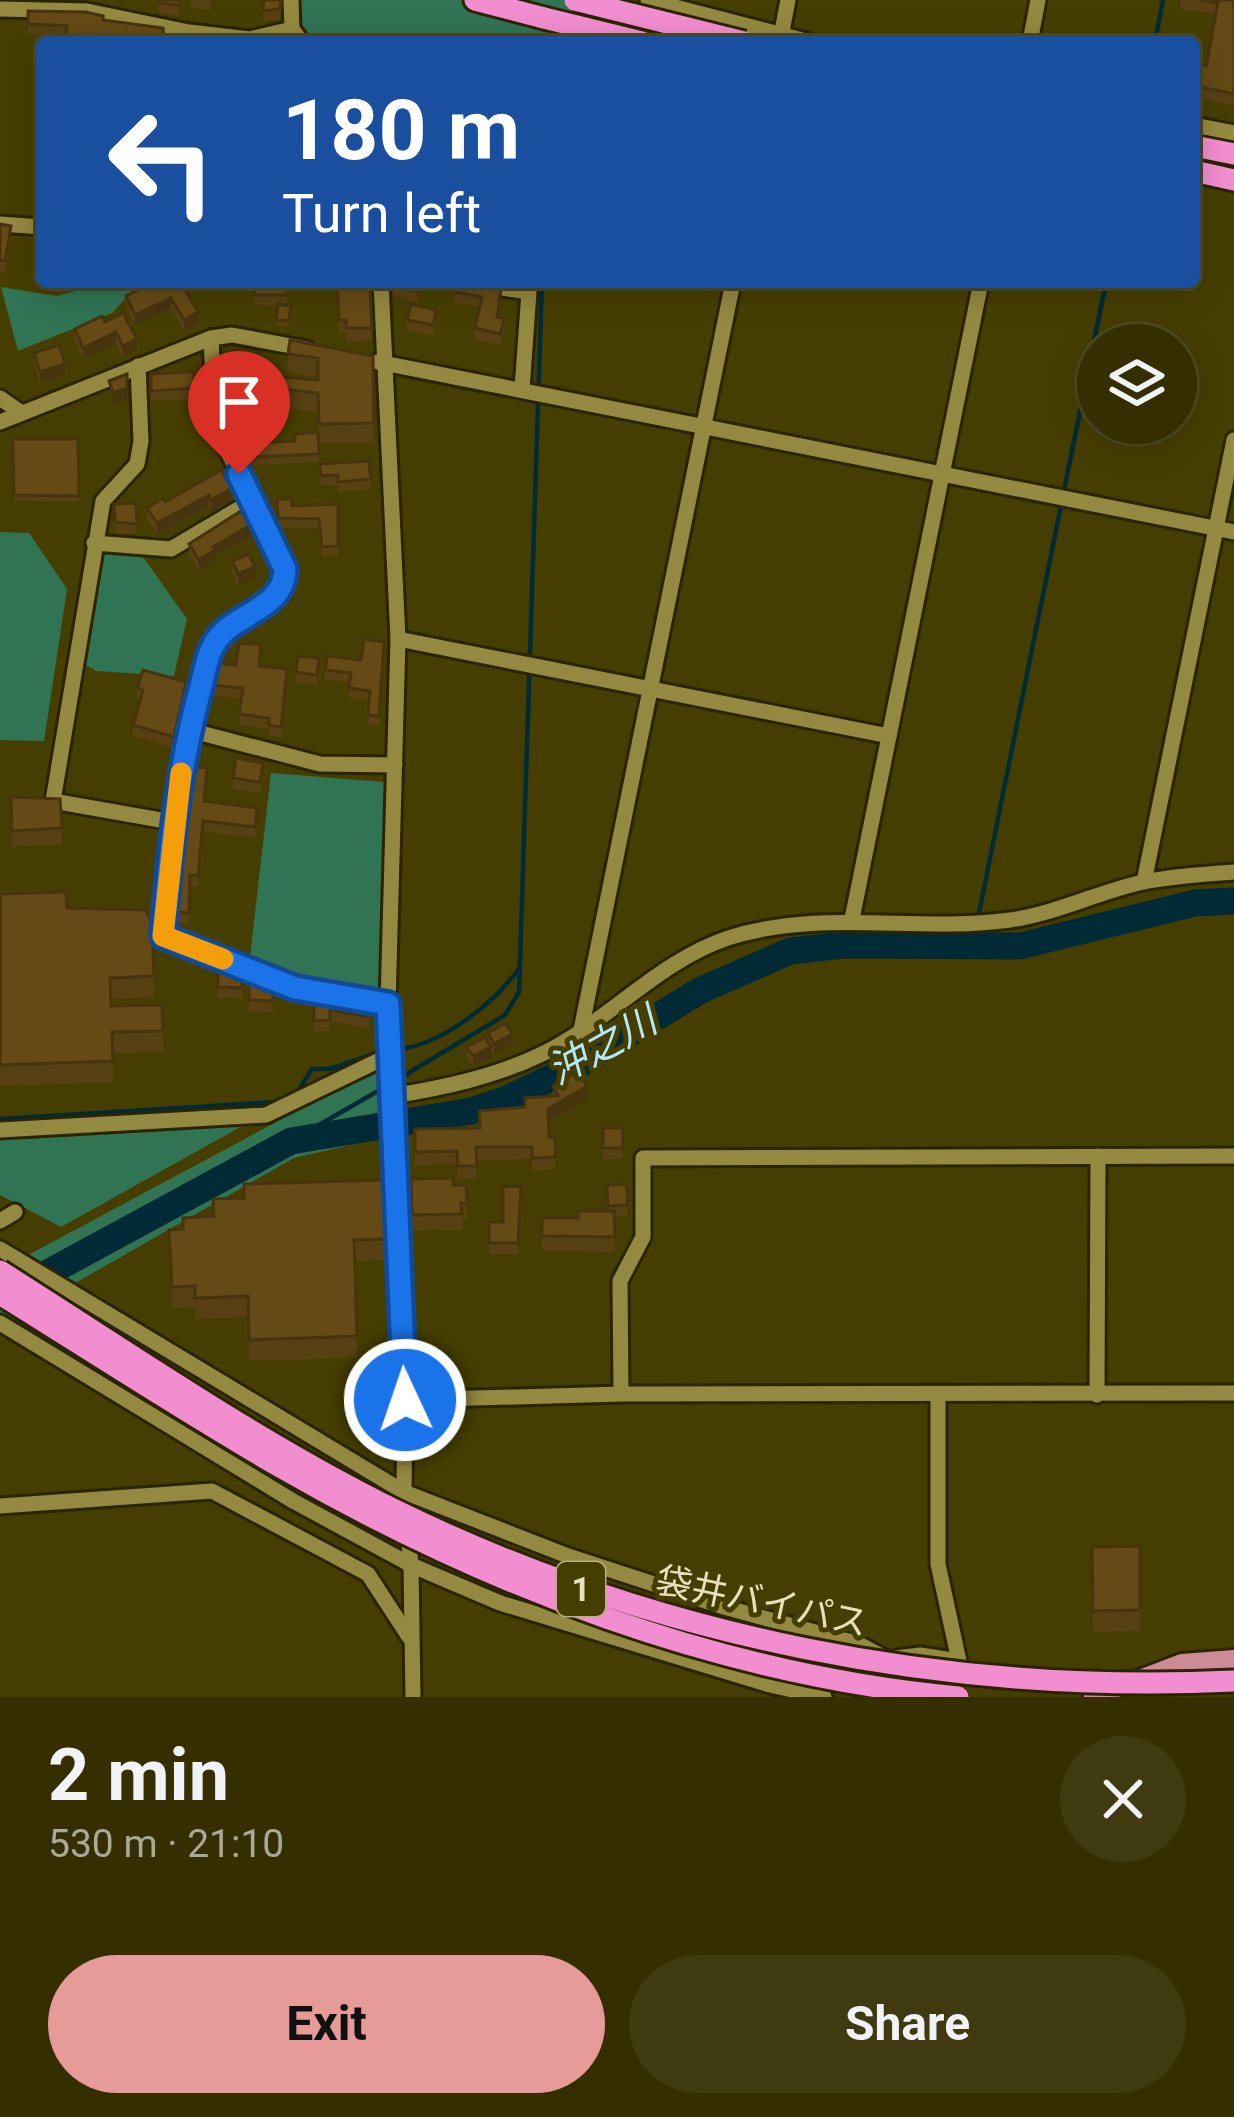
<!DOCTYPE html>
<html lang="en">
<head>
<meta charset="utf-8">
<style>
	:root { --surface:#342e00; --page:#3f3a0f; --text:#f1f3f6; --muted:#a9a899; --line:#4e4a22; --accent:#e69b98 }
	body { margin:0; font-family:Roboto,"Noto Sans JP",sans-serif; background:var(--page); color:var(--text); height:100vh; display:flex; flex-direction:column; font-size:45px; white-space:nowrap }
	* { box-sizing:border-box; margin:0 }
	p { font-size:39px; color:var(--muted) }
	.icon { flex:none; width:66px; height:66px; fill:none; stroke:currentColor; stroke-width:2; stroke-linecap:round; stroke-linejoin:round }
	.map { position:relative; height:1697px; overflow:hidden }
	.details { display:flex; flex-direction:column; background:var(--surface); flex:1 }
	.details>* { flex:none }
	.top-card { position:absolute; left:36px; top:36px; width:1164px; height:252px; border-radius:12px; box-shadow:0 6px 30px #0003,0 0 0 3px var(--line); background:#1a4fa0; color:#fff; overflow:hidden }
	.fabs { position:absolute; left:1077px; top:324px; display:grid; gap:24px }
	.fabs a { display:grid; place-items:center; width:120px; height:120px; border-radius:50%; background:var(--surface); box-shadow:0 6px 30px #0003,0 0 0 3px var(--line); font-size:60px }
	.pin { position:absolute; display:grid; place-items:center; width:102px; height:102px; color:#fff; margin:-123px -51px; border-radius:50% 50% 50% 0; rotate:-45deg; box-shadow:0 0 12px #0007 }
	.pin .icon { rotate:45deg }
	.me { position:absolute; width:132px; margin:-66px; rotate:357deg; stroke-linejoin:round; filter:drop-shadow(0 0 9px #0008) }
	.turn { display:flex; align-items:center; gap:42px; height:252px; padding:0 48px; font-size:54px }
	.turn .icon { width:156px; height:156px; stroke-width:2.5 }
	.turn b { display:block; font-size:84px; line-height:102px }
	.round { display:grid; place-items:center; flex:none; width:126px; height:126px; border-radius:63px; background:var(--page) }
	.summary { display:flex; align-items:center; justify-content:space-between; height:204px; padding:0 48px }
	h1 { font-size:72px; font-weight:700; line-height:90px }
	.button { display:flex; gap:24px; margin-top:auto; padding:24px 48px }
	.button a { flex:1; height:138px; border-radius:72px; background:var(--accent); color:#111; font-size:48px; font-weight:700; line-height:138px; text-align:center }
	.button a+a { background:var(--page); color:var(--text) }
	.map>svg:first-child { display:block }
	.green { fill:#307454 }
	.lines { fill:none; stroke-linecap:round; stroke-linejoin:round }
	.stream { stroke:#002b36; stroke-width:4.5 }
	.river { stroke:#002b36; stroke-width:27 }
	.minor-casing { stroke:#2a2500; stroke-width:21 }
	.major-casing { stroke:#2a2500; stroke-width:24 }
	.highway-casing { stroke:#2a2500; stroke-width:27 }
	.minor { stroke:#948940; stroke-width:15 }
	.major { stroke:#cc8b96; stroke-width:18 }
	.highway { stroke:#f28dd0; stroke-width:21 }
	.highway-bridge-casing { stroke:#2a2500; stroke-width:27; stroke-linecap:butt }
	.highway-bridge { stroke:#f28dd0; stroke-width:21 }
	.wall { fill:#574012 }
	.shaded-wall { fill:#47340f }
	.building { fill:#654a15; stroke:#47340f; stroke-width:3 }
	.route-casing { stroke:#114b97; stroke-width:30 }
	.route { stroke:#1a73e8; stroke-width:21 }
	.slow { stroke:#f59e0b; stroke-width:21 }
	.labels { text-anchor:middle; stroke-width:10; stroke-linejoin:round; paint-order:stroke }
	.shield { fill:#463e00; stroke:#b6b084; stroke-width:3 }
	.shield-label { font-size:33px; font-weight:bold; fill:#e6e1bd }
	.street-label { font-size:36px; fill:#e6e1bd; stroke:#463e00 }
	.water-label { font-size:39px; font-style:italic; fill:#b2e9fc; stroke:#463e00 }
</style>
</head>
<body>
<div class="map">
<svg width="1234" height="1697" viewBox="0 0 1234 1697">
	<rect width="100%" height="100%" fill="#463e00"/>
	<!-- green -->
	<g class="green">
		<path d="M291 0H597L587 42H305Z"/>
		<path d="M109 282H141L112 313 18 351 1 287 57 296Z"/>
		<path d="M0 532 29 533 67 589 44 741 0 740Z"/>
		<path d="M136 547 187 619 174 676 96 671 76 659 102 554Z"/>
		<path d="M271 773 385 782 380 991 303 980 250 957Z"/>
		<path d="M385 1064 384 1137 294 1158 0 1326V1270Z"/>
		<path d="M244 1125 61 1227 0 1195V1140Z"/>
	</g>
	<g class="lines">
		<!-- stream -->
		<g class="stream">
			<path d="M1155 42 1163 0"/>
			<path d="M978 918 1106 282"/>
			<path d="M972 948 976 929"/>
			<path d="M394 1050C440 1046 491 1006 518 970"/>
			<path d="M395 1081 505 1015 519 992 542 282"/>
			<path d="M297 1093 312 1069H330L383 1051"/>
			<path d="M0 1119 276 1102"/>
			<path d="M291 1141 385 1087"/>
		</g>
		<!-- river -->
		<path class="river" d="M20 1288 291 1141 471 1111 507 1099 578 1065 701 990 790 951 844 945 1020 946 1195 903 1234 901"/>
		<defs>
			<g id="minor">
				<path d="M291 0 292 29 302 42"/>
				<path d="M648 0 810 42"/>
				<path d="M0 9 87 11 189 32 250 39 292 29"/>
				<path d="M780 42 788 0"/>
				<path d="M1030 42 1038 0"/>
				<path d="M1194 125 1234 133"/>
				<path d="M0 224 42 227"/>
				<path d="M381 282 398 639 388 1004 405 1400 404 1492 411 1565 413 1697"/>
				<path d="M460 282 529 292 522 389"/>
				<path d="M378 362 1234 532"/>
				<path d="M138 366 141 441 137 464 103 501 53 801 172 822"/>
				<path d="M0 398 20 412"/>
				<path d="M0 422 211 338 232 335 307 349"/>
				<path d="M94 543 171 549 252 501"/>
				<path d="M398 639 889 736"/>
				<path d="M189 730 320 764 395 765"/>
				<path d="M1144 882 1234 440"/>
				<path d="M852 919 981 282"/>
				<path d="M157 934 295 988 388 1004"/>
				<path d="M163 936C170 856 176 777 198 699 202 682 205 661 213 646 229 614 284 612 285 569L226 448 213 380 211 338"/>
				<path d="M581 1030 733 282"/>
				<path d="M392 1096C442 1088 495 1077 542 1054 608 1022 657 962 728 938 822 908 915 933 1010 920 1055 914 1098 892 1143 882 1172 876 1204 874 1234 872"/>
				<path d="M0 1130 266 1115 390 1055"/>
				<path d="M0 1221 15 1212"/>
				<path d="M0 1249 404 1492 568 1556 724 1607 859 1644 887 1659 915 1694"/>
				<path d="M0 1323 293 1501 411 1565 500 1603 770 1685 824 1697"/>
				<path d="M621 1394 620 1281 643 1237V1158L1234 1156"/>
				<path d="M1097 1395 1098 1156"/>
				<path d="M405 1400 621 1394 1234 1393"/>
				<path d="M0 1506 212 1491 368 1574 409 1637"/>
				<path d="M896 1658 920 1655 959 1661 938 1564V1394"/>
			</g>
			<path id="major" d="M1093 1697 1182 1663 1234 1659"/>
			<g id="highway">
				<path d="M475 0 544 18"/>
				<path d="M1194 146 1234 154"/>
				<path d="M1194 171 1234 180"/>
			</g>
		</defs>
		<!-- minor casing -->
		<use href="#minor" class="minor-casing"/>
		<!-- major casing -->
		<use href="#major" class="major-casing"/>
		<!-- highway casing -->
		<use href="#highway" class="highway-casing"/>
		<!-- minor -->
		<use href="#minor" class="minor"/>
		<!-- major -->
		<use href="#major" class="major"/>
		<!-- highway -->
		<use href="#highway" class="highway"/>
		<defs>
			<g id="highway-bridge">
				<path d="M575 0 744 42"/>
				<path d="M544 18 642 42"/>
				<path d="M0 1271C130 1353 259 1443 397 1511 656 1637 946 1695 1234 1681"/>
				<path d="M0 1294C93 1352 185 1412 280 1467 487 1586 720 1675 958 1697"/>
			</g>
		</defs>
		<!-- highway-bridge casing -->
		<use href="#highway-bridge" class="highway-bridge-casing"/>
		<!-- highway-bridge -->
		<use href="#highway-bridge" class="highway-bridge"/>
	</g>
	<!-- wall -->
	<g class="wall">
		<path d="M180 0 179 16 159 14V3Z"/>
		<path d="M191 0H211L210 10 191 8Z"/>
		<path d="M264 0H282L280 20 263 21Z"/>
		<path d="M1181 0H1234V105L1201 99 1200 103 1194 101V63L1206 66 1216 14 1181 9Z"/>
		<path d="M28 11 103 20 164 42H65L66 37 28 34Z"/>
		<path d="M42 222V282H101V287L36 282Z"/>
		<path d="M0 224 11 237 5 272 0 271Z"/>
		<path d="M167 282 198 323 184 330 171 308 135 325 126 307V296L156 288Z"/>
		<path d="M255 282H287V305L291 306 289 327 276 325 278 306 254 305Z"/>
		<path d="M316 282H366V289H370L372 341 346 342V333H339L336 283Z"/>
		<path d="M394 282H421L418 302 394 297Z"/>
		<path d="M455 292 501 300 498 317 504 329 500 345 475 339V328L480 307 455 303Z"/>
		<path d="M407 320H436L433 336 407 330Z"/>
		<path d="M105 322 137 350 123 357 116 343 83 359 75 340V329Z"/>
		<path d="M34 353 65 375 40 383 34 363Z"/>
		<path d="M288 354 373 356 374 442 319 443 318 412 280 408V389L318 380V377L288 373Z"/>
		<path d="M194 372V399L151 401V374Z"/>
		<path d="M318 432 319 462 248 466 241 451V443L295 441Z"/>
		<path d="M13 439H78L79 501H14Z"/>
		<path d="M369 461 371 489 338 492V485H321L320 464Z"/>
		<path d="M232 488V499L211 511 209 506 157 534 147 518V508L165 502Z"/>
		<path d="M277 499 292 506 338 504V556L322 557 319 528H278Z"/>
		<path d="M136 503 137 534 115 533 114 504Z"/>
		<path d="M252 534 215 556V560L199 570 189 555V544Z"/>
		<path d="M232 561 255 578 238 585 232 572Z"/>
		<path d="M384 642 379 726 368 725 369 700 349 698 350 682 325 680V670L361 660Z"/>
		<path d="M260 666 287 680 281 737 269 736V729L239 725 241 698 211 696V685Z"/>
		<path d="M319 669 317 685 296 683V672Z"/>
		<path d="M137 688 186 693 174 748 133 736V725L140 700 137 699Z"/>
		<path d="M263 773 260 793 233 789V778Z"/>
		<path d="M207 778 205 801 257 818 255 838 203 831 198 886H190L189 923H176V912Z"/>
		<path d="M11 797 62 828V844L12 847Z"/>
		<path d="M0 894 152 924 154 997 110 999 111 1006 163 1031V1052L113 1053V1082L0 1086Z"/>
		<path d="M218 972H242V999L218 998Z"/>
		<path d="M249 985H273V1012L249 1011Z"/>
		<path d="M314 1003 370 1013 368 1028 330 1021V1031H314Z"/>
		<path d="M488 1033 512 1044 494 1054 491 1048V1058L473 1067 467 1057V1047L488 1043Z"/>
		<path d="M553 1086 587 1099 549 1121V1137H555V1169L532 1170V1159L476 1160 477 1178H458L457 1164 415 1165V1129L480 1128 553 1096Z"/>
		<rect x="603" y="1128" width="20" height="31"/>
		<path d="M411 1179 453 1185H466L467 1219H462V1230L412 1231Z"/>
		<path d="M627 1184V1216H614L615 1252 542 1250V1218H578L608 1211 607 1185Z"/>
		<path d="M521 1186 518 1254H489V1222H503Z"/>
		<path d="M169 1230 387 1239V1260L355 1261 357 1358 249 1361 248 1317 195 1319V1307L172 1308Z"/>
		<path d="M1140 1546V1631L1093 1632 1092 1547Z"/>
	</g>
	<!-- shaded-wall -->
	<g class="shaded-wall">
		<path d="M171 298V308L135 325V315Z"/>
		<path d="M198 312V323L184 330V320Z"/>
		<path d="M116 332V343L83 359V348Z"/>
		<path d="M137 339V350L123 357V346Z"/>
		<path d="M65 364V375L40 383V372Z"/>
		<path d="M127 388V399L113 404V393Z"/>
		<path d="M232 488V499L211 511V500Z"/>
		<path d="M209 495V506L157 534V523Z"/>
		<path d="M252 524V534L215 556V560L199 570V560L213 547Z"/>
		<path d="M255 567V578L238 585V574Z"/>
		<path d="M186 682V693L174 748V737Z"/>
		<path d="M512 1034V1044L494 1054V1044Z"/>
		<path d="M491 1047V1058L473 1067V1056Z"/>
		<path d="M587 1086V1099L548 1121V1109Z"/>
	</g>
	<!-- building -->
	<g class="building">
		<path d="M160 0H179V5L159 3Z"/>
		<path d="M264 0H281L280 9 263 11Z"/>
		<path d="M1199 0H1234V94L1201 87 1200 91 1194 90V63L1206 66 1218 3Z"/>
		<path d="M28 11 86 12 103 16V20L163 28 164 42H138V39L87 34 86 42H65L67 26 28 24Z"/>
		<path d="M42 222V266H36L40 223Z"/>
		<path d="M0 224 11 226 5 261 0 260Z"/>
		<path d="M167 282H180L198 312 184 320 171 298 135 315 126 296 153 283 156 288Z"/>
		<path d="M255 282H287L286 295H254Z"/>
		<path d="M337 282H366V289H370L372 328H346V320H339Z"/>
		<path d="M394 282H420L418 292 394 286Z"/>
		<path d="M456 283 501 289 497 317 504 318 500 334 475 328 482 297 455 292Z"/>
		<path d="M278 304 291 306 289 321 276 320Z"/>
		<path d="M411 304 436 310 433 325 407 320Z"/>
		<path d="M123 313 137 339 123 346 116 332 83 348 75 329 102 316 105 322Z"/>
		<path d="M290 340 373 356 374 423 319 424 318 393 280 389 281 377 318 380V358L288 354Z"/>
		<path d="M59 345 65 364 40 372 34 353Z"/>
		<path d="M235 366 237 391 229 392 225 367Z"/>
		<path d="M194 372V388L151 391V374Z"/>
		<path d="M127 374V388L113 393 109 381Z"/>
		<path d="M247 420 258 421 255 443 295 441V434L318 432 319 454 248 457 241 443H245Z"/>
		<path d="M13 439H78L79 496 14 495Z"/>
		<path d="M369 461 371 479 338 482V475L321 476 320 464Z"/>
		<path d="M221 470 232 488 211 500 209 495 157 523 147 508 163 498 165 502Z"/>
		<path d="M277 499H292V506L338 504V546L322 547 319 519 278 518Z"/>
		<path d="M136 503 137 524 115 522 114 504Z"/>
		<path d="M244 509 252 524 213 547 215 550 199 560 189 544Z"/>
		<path d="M249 554 255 567 238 574 232 561Z"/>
		<path d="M364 639 384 642 379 716 368 715 370 691 349 688 351 673 325 670 327 656 361 660Z"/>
		<path d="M239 643 261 645 259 666 287 669 281 727 269 725V718L239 714 243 688 211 685 216 663 236 665Z"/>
		<path d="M298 656 319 658 317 675 296 672Z"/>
		<path d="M143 670 186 682 174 737 133 725 143 690 137 688Z"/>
		<path d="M236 758 263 763 260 782 233 778Z"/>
		<path d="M193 767 207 768 204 801 257 808 255 827 203 821 198 876 190 875 189 913 176 912Z"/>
		<path d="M11 797 60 799 62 828 12 831Z"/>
		<path d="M66 892 67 908 146 910 152 924 154 976 110 978 111 1006 162 1005 163 1031 112 1032 113 1061 0 1065V894Z"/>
		<path d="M218 972H242V988L218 987Z"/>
		<path d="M249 985H273V1001L249 1000Z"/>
		<path d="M346 998 370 1002 368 1017 330 1010V1020L314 1021V1003L346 1002Z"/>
		<path d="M506 1023 512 1034 494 1044 488 1033Z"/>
		<path d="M485 1037 491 1047 473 1056 467 1047Z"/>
		<path d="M578 1071 587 1086 548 1109 549 1137H555V1157L532 1158V1147H476L477 1166H458L457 1151 415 1152V1129L480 1128 479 1111 525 1107V1098L558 1096 553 1086Z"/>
		<rect x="603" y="1128" width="20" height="20"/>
		<path d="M453 1178V1185H466L467 1203H461L462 1214 412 1215 411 1179Z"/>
		<path d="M384 1180 387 1239 354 1240 357 1336 249 1340 248 1296 195 1298V1286L172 1287 169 1230 183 1229V1218L214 1216 213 1199 244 1198V1184Z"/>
		<path d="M627 1184V1205L608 1206 607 1185Z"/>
		<path d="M521 1186 518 1243H489V1222H503V1187Z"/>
		<path d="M578 1211H614L615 1237 542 1236V1218H578Z"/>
		<path d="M1140 1546V1610L1093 1611 1092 1547Z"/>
	</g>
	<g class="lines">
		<defs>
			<path id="route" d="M239 474 285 569C284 612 229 613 213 646 206 658 204 676 200 690 178 771 170 852 163 936L295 988 388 1004 405 1400"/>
		</defs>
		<!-- route casing -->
		<use href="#route" class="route-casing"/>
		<!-- route -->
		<use href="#route" class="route"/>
		<!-- slow -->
		<path class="slow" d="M181 773 163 936 223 959"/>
	</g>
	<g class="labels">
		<!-- shield labels -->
		<rect class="shield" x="557" y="1562" width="48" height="54" rx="9"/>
		<g class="shield-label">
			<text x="581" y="1601">1</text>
		</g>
		<!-- street labels -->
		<g class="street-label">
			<text transform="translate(762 1601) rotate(12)" y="13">袋井バイパス</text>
		</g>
		<!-- water labels -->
		<g class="water-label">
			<text transform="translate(602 1045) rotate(-29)" y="14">沖之川</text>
		</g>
	</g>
</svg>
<div class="fabs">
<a><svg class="icon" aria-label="layers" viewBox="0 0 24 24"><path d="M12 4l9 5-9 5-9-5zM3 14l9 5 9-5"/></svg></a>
</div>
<div class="pin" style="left:239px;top:474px;background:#d93025"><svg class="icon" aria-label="arrive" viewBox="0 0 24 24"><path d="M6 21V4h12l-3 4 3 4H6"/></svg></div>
<svg class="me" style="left:405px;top:1400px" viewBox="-20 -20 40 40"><circle r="17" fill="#1a73e8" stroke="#fff" stroke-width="3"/><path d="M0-11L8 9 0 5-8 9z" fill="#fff"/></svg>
<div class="top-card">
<div class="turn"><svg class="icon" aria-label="left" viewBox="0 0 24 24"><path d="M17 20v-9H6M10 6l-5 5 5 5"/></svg><div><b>180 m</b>Turn left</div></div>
</div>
</div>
<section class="details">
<div class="summary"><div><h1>2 min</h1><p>530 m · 21:10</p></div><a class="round"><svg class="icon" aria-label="close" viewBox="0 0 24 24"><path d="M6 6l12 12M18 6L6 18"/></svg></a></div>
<div class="button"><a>Exit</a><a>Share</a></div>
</section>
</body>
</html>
